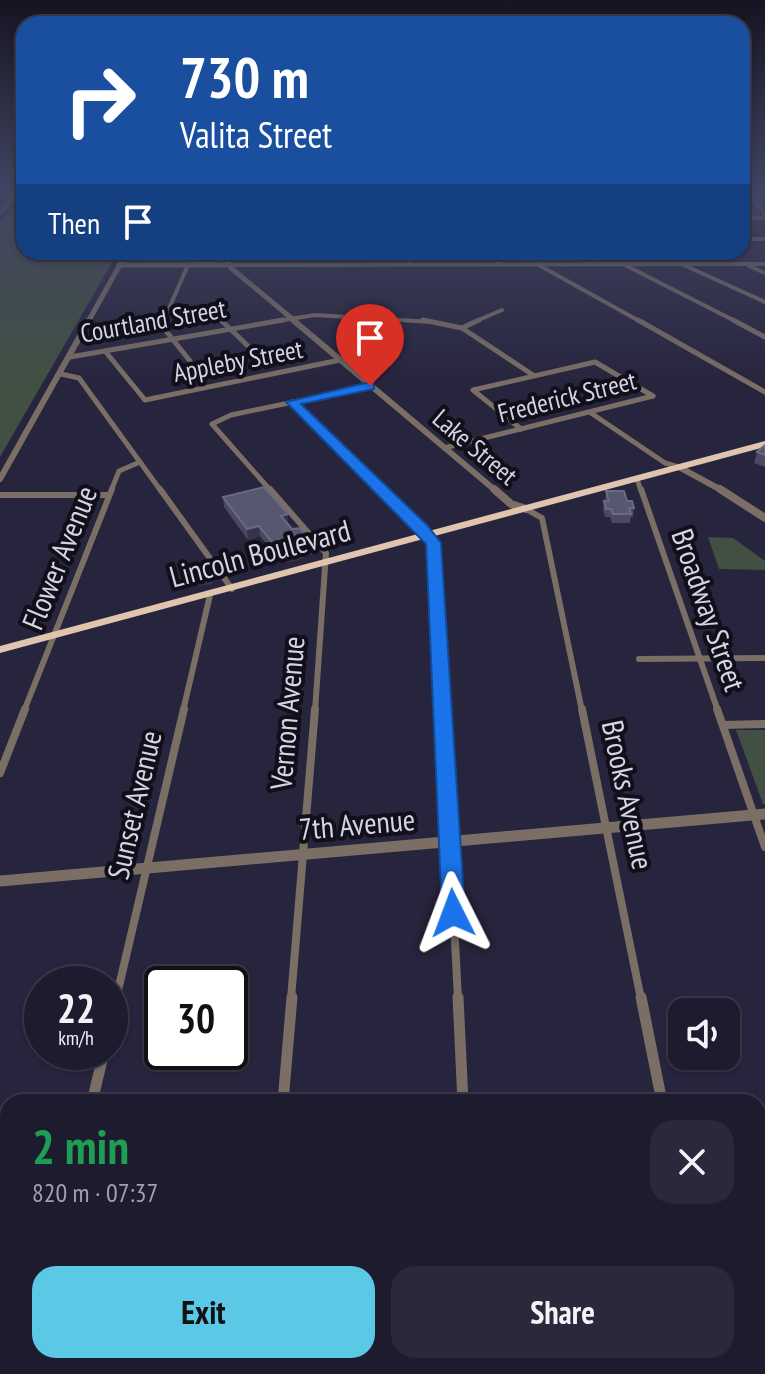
<!DOCTYPE html>
<html lang="en">
<head>
<meta charset="utf-8">
<style>
	:root { --surface:#1d1b2e; --page:#2a283a; --text:#f1f3f6; --muted:#a0a1aa; --line:#3b394a; --accent:#5bc8e6 }
	body { margin:0; font-family:"PT Sans Narrow",sans-serif; background:var(--page); color:var(--text); height:100vh; display:flex; flex-direction:column; font-size:30px; white-space:nowrap }
	* { box-sizing:border-box; margin:0 }
	p { font-size:26px; color:var(--muted) }
	.icon { flex:none; width:44px; height:44px; fill:none; stroke:currentColor; stroke-width:2; stroke-linecap:round; stroke-linejoin:round }
	.map { position:relative; flex:1; overflow:hidden }
	.side { position:absolute; left:0px; top:1094px; width:766px; height:280px; display:flex; flex-direction:column; background:var(--surface); border-radius:24px 24px 0 0; box-shadow:0 2px 6px #0004,0 0 0 2px var(--line) }
	.side>* { flex:none }
	.banner { position:absolute; left:16px; top:16px; width:734px; height:244px; border-radius:24px; box-shadow:0 2px 6px #0004,0 0 0 2px var(--line); background:#1a4fa0; color:#fff; overflow:hidden }
	.buttons { position:absolute; left:668px; top:998px; display:grid; gap:16px }
	.buttons a { display:grid; place-items:center; width:72px; height:72px; border-radius:16px; background:var(--surface); box-shadow:0 2px 6px #0004,0 0 0 2px var(--line); font-size:40px }
	.speed { position:absolute; left:24px; top:966px; display:flex; gap:16px; font-size:40px; font-weight:700; text-align:center }
	.speed>* { display:grid; place-content:center; width:104px; height:104px; border-radius:50%; background:var(--surface); box-shadow:0 2px 6px #0004,0 0 0 2px var(--line); line-height:1 }
	.speed small { font-size:20px; font-weight:400 }
	.speed .limit { border:4px solid #111; border-radius:12px; background:#fff; color:#111 }
	.pin { position:absolute; display:grid; place-items:center; width:68px; height:68px; color:#fff; margin:-82px -34px; border-radius:50% 50% 50% 0; rotate:-45deg; box-shadow:0 0 8px #0007 }
	.pin .icon { rotate:45deg }
	.me { position:absolute; width:88px; margin:-44px; rotate:357deg; stroke-linejoin:round; filter:drop-shadow(0 0 6px #0008) }
	.turn { display:flex; align-items:center; gap:28px; height:168px; padding:0 32px; font-size:36px }
	.turn .icon { width:104px; height:104px; stroke-width:2.5 }
	.turn b { display:block; font-size:56px; line-height:68px }
	.then { display:flex; align-items:center; height:76px; padding:0 32px; background:#0003; gap:16px; font-size:30px }
	.round { display:grid; place-items:center; flex:none; width:84px; height:84px; border-radius:24px; background:var(--page) }
	.summary { display:flex; align-items:center; justify-content:space-between; height:136px; padding:0 32px }
	h1 { font-size:48px; font-weight:700; line-height:60px; color:#1e9e55 }
	.action { display:flex; gap:16px; margin-top:auto; padding:16px 32px }
	.action a { flex:1; height:92px; border-radius:24px; background:var(--accent); color:#111; font-size:32px; font-weight:700; line-height:92px; text-align:center }
	.action a+a { background:var(--page); color:var(--text) }
	.map>svg:first-child { display:block }
	.green { fill:#415043 }
	.lines { fill:none; stroke-linecap:round; stroke-linejoin:round }
	.minor-far4 { stroke:#7a6e65; stroke-width:4 }
	.minor-far3 { stroke:#7a6e65; stroke-width:5 }
	.minor-far2 { stroke:#7a6e65; stroke-width:6 }
	.minor-far1 { stroke:#7a6e65; stroke-width:8 }
	.minor { stroke:#7a6e65; stroke-width:11 }
	.tertiary-far3 { stroke:#7a6e65; stroke-width:5 }
	.tertiary-far2 { stroke:#7a6e65; stroke-width:6 }
	.tertiary-far1 { stroke:#7a6e65; stroke-width:8 }
	.tertiary { stroke:#7a6e65; stroke-width:11 }
	.trunk { fill:#dfc4ae; fill-rule:evenodd }
	.wall { fill:#4a4862 }
	.shaded-wall { fill:#35334d }
	.building { fill:#585770; stroke:#6c6a82; stroke-width:2 }
	.route { fill:#1a73e8; stroke:#114b97; stroke-width:2 }
	.labels { text-anchor:middle; stroke-width:8; stroke-linejoin:round; paint-order:stroke }
	.far-street-label { font-size:26px; fill:#d5d4e5; stroke:#100f1a }
	.street-label { font-size:30px; fill:#d5d4e5; stroke:#100f1a }
</style>
</head>
<body>
<div class="map">
<svg width="765" height="1374" viewBox="0 0 765 1374">
	<rect width="100%" height="100%" fill="#27243d"/>
	<!-- green -->
	<g class="green">
		<path d="M24 196V252H118L0 457V221Z"/>
		<path d="M135 252H226L222 261 217 263 136 262 131 260Z"/>
		<path d="M708 537 733 538 765 561V570L719 569Z"/>
		<path d="M736 730H765V804H763Z"/>
	</g>
	<g class="lines">
		<!-- minor-far4 -->
		<g class="minor-far4">
			<path d="M747 192 765 214"/>
			<path d="M742 198H765"/>
			<path d="M0 213 19 192"/>
			<path d="M742 217 765 218"/>
			<path d="M742 239H765"/>
			<path d="M408 252 409 264"/>
			<path d="M496 252 498 264"/>
			<path d="M584 252 588 264"/>
			<path d="M672 252 677 262 765 302"/>
			<path d="M537 264 641 322"/>
			<path d="M228 265 765 264"/>
			<path d="M625 265 737 322"/>
			<path d="M749 266 765 273"/>
			<path d="M214 314 223 322"/>
			<path d="M163 322 188 265"/>
			<path d="M271 322 315 315 433 322"/>
			<path d="M474 322 502 310"/>
		</g>
		<!-- minor-far3 -->
		<g class="minor-far3">
			<path d="M164 320 162 326 190 361"/>
			<path d="M221 320 251 349"/>
			<path d="M423 320 462 328 533 375"/>
			<path d="M638 320 765 392"/>
			<path d="M733 320 765 337"/>
			<path d="M462 328 479 320"/>
			<path d="M105 351 145 400 340 360"/>
			<path d="M70 357 283 320"/>
			<path d="M61 374 79 378 161 491"/>
			<path d="M292 402 384 491"/>
			<path d="M591 413 665 463 679 467"/>
			<path d="M521 429 473 390 595 362 653 396"/>
			<path d="M444 448 653 396"/>
			<path d="M637 479 641 491"/>
			<path d="M111 491 119 471 140 462"/>
			<path d="M271 491 212 424 231 415 370 386"/>
		</g>
		<!-- minor-far2 -->
		<g class="minor-far2">
			<path d="M160 489 232 589"/>
			<path d="M270 489 326 553 315 711"/>
			<path d="M382 489 434 543 443 711"/>
			<path d="M641 489 718 711"/>
			<path d="M0 495H109"/>
			<path d="M526 509 542 518 582 711"/>
			<path d="M639 659 765 658"/>
			<path d="M24 711 112 489"/>
			<path d="M183 711 210 595"/>
		</g>
		<!-- minor-far1 -->
		<g class="minor-far1">
			<path d="M443 709 458 999"/>
			<path d="M582 709 641 999"/>
			<path d="M717 709 765 847"/>
			<path d="M723 725 765 724"/>
			<path d="M0 773 25 709"/>
			<path d="M116 999 184 709"/>
			<path d="M291 999 315 709"/>
		</g>
		<!-- minor -->
		<g class="minor">
			<path d="M458 997 463 1102"/>
			<path d="M641 997 662 1102"/>
			<path d="M110 1027 117 997"/>
			<path d="M92 1102 104 1052"/>
			<path d="M283 1102 292 997"/>
			<path d="M758 1296H765"/>
			<path d="M0 1298 8 1297"/>
			<path d="M477 1366 478 1374"/>
			<path d="M715 1366 717 1374"/>
			<path d="M31 1374 33 1366"/>
			<path d="M256 1374 257 1366"/>
		</g>
		<!-- tertiary-far3 -->
		<g class="tertiary-far3">
			<path d="M231 252 228 261 231 268 296 322"/>
			<path d="M119 265H228"/>
			<path d="M88 322 127 252"/>
		</g>
		<!-- tertiary-far2 -->
		<g class="tertiary-far2">
			<path d="M293 320 496 491"/>
			<path d="M679 467 723 491"/>
			<path d="M0 479 89 320"/>
		</g>
		<!-- tertiary-far1 -->
		<g class="tertiary-far1">
			<path d="M494 489 511 504 526 509"/>
			<path d="M720 489 765 518"/>
		</g>
		<!-- tertiary -->
		<path class="tertiary" d="M0 881 765 814"/>
		<!-- trunk -->
		<path class="trunk" d="M765 441V447L0 653V646Z"/>
	</g>
	<!-- wall -->
	<g class="wall">
		<path d="M765 445V467L754 463 757 452Z"/>
		<path d="M606 491 634 508 633 517H631L630 523H612L610 517H605L603 510 604 501H605Z"/>
		<path d="M223 497 288 524 292 529 312 542 313 553 295 561 281 562 260 536 248 540 224 507Z"/>
	</g>
	<!-- shaded-wall -->
	<g class="shaded-wall">
		<path d="M288 514V525L281 516Z"/>
		<path d="M259 526 260 536 248 540 247 529Z"/>
		<path d="M312 542 313 553 295 561 281 562 280 552Z"/>
		<path d="M214 577 215 580 212 584 198 586V583Z"/>
	</g>
	<!-- building -->
	<g class="building">
		<path d="M765 445V455L757 452Z"/>
		<path d="M264 487 288 514 281 516 292 529 300 528 312 542 294 550 280 552 259 526 247 529 223 497Z"/>
		<path d="M606 491H624L627 501H632L634 508H629L631 514H613L611 509H606L604 501H609Z"/>
		<path d="M208 570 214 577 212 580 198 583 192 574Z"/>
	</g>
	<!-- sky -->
	<linearGradient id="sky" x2="0" y2="1"><stop stop-color="#151422"/><stop offset="0.5" stop-color="#414562"/><stop offset="1" stop-color="#414562" stop-opacity="0"/></linearGradient>
	<rect width="765" height="385" fill="url(#sky)"/>
	<!-- route -->
	<path class="route" d="M370 382 374 383V389L301 404 427 525 441 543 465 913 461 919 453 922 445 919 442 913 426 544 286 402Z"/>
	<g class="labels">
		<!-- far-street labels -->
		<g class="far-street-label">
			<text transform="translate(153 321) rotate(-10)" y="9">Courtland Street</text>
			<text transform="translate(238 361) rotate(-11)" y="9">Appleby Street</text>
			<text transform="translate(567 397) rotate(-14)" y="9">Frederick Street</text>
			<text transform="translate(475 447) rotate(40)" y="9">Lake Street</text>
		</g>
		<!-- street labels -->
		<g class="street-label">
			<text transform="translate(260 554) rotate(-15)" y="10">Lincoln Boulevard</text>
			<text transform="translate(60 558) rotate(-68)" y="10">Flower Avenue</text>
			<text transform="translate(708 610) rotate(71)" y="10">Broadway Street</text>
			<text transform="translate(288 713) rotate(-85)" y="10">Vernon Avenue</text>
			<text transform="translate(627 795) rotate(78)" y="10">Brooks Avenue</text>
			<text transform="translate(135 805) rotate(-77)" y="10">Sunset Avenue</text>
			<text transform="translate(357 825) rotate(-5)" y="10">7th Avenue</text>
		</g>
	</g>
</svg>
<div class="buttons">
<a><svg class="icon" aria-label="sound" viewBox="0 0 24 24"><path d="M4 9h4l5-4v14l-5-4H4zM17 9q2 3 0 6"/></svg></a>
</div>
<div class="speed"><div>22<small>km/h</small></div><div class="limit">30</div></div>
<div class="pin" style="left:370px;top:386px;background:#d93025"><svg class="icon" aria-label="arrive" viewBox="0 0 24 24"><path d="M6 21V4h12l-3 4 3 4H6"/></svg></div>
<svg class="me" style="left:453px;top:913px" viewBox="-20 -20 40 40"><path d="M0-17L14 15 0 8-14 15z" fill="#1a73e8" stroke="#fff" stroke-width="4"/></svg>
<div class="banner">
<div class="turn"><svg class="icon" aria-label="right" viewBox="0 0 24 24"><path d="M7 20v-9h11M14 6l5 5-5 5"/></svg><div><b>730 m</b>Valita Street</div></div>
<div class="then">Then<svg class="icon" aria-label="arrive" viewBox="0 0 24 24"><path d="M6 21V4h12l-3 4 3 4H6"/></svg></div>
</div>
<section class="side">
<div class="summary"><div><h1>2 min</h1><p>820 m · 07:37</p></div><a class="round"><svg class="icon" aria-label="close" viewBox="0 0 24 24"><path d="M6 6l12 12M18 6L6 18"/></svg></a></div>
<div class="action"><a>Exit</a><a>Share</a></div>
</section>
</div>
</body>
</html>
